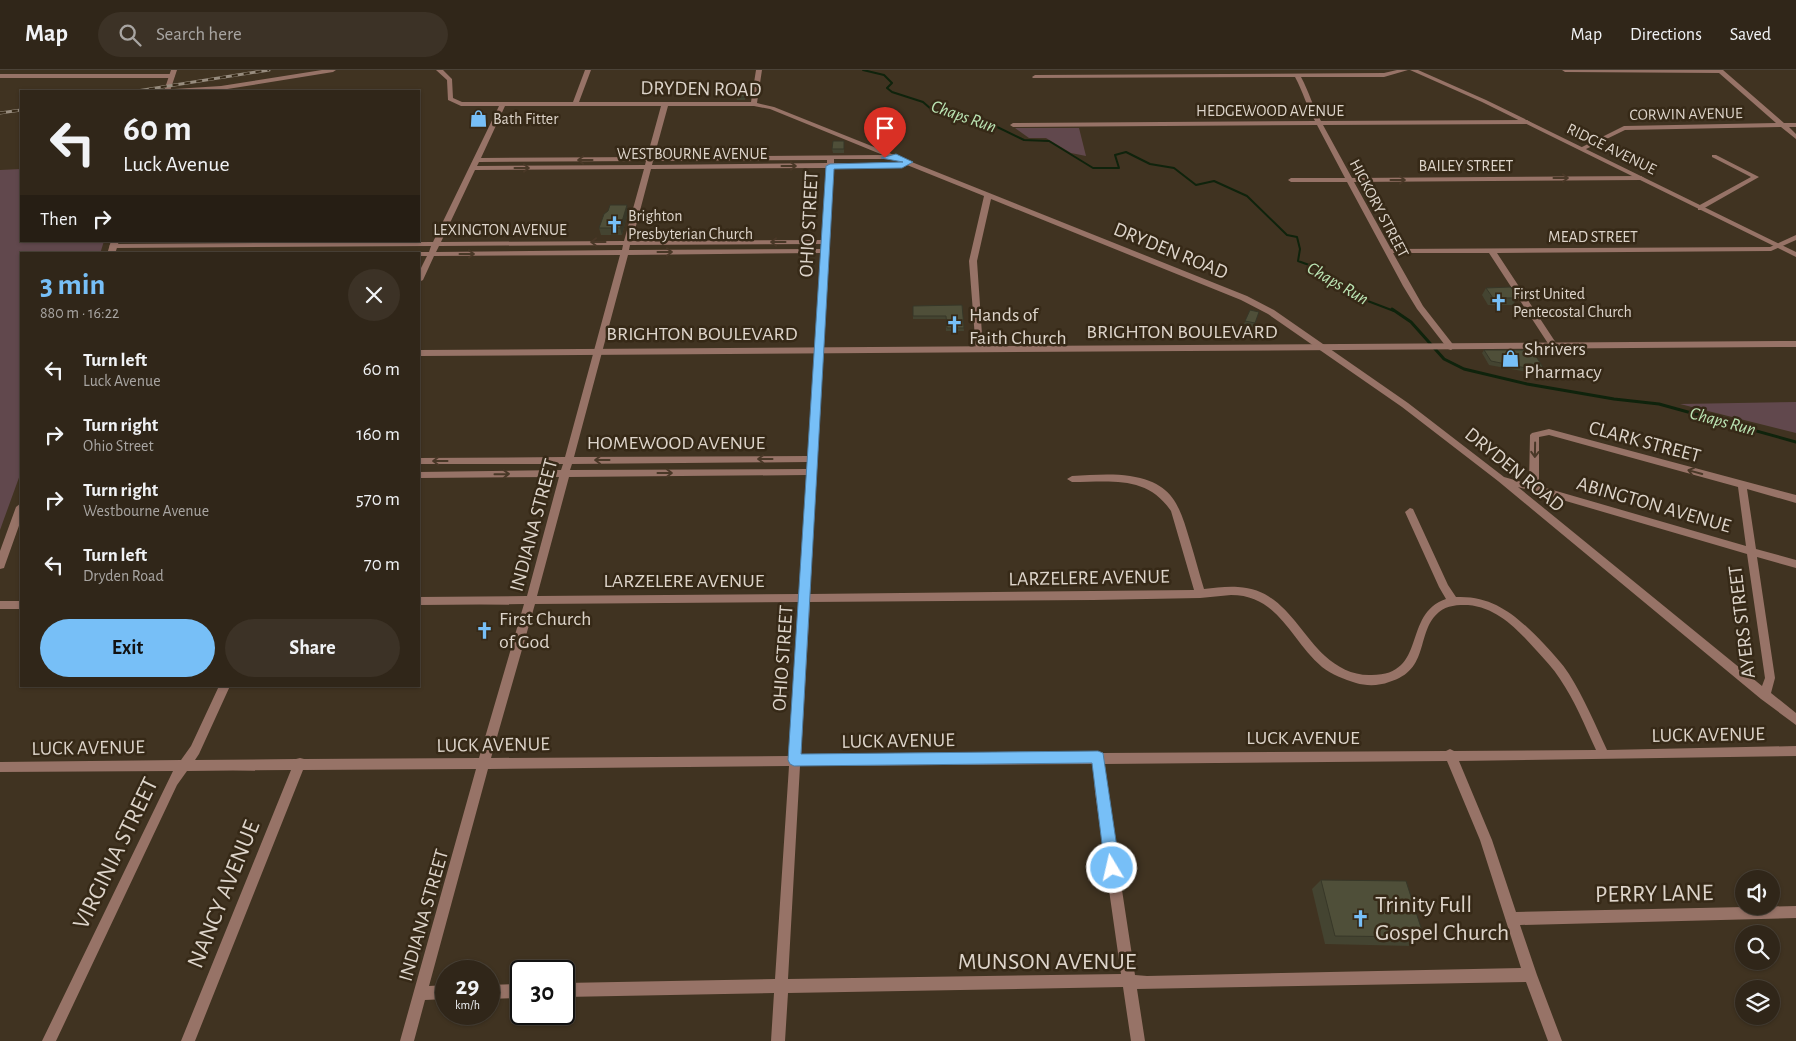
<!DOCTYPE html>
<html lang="en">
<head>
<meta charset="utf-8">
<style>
	:root { --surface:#302619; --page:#3c3226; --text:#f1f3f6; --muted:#a8a5a2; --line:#4b4338; --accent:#77bff7 }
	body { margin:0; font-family:"Alegreya Sans",sans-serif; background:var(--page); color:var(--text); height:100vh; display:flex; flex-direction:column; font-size:19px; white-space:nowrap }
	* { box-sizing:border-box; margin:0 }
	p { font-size:16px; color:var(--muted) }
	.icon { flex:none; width:28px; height:28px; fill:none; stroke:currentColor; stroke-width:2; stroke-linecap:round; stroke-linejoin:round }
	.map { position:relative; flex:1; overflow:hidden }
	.side { position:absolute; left:20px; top:182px; width:400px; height:435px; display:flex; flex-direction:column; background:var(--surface); border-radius:0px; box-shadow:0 1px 4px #0004,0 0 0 1px var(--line) }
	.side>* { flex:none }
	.guide { position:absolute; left:20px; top:20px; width:400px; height:152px; border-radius:0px; box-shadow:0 1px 4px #0004,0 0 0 1px var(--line); background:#302619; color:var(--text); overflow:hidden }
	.controls { position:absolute; left:1735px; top:800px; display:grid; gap:10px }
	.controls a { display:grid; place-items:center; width:45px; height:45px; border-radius:50%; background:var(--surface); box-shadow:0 1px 4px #0004,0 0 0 1px var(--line); font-size:25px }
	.speed { position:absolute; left:435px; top:890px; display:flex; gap:10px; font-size:25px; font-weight:700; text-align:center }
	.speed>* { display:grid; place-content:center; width:65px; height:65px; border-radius:50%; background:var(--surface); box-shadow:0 1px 4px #0004,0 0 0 1px var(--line); line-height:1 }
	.speed small { font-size:12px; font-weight:400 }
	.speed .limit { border:2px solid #111; border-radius:8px; background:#fff; color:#111 }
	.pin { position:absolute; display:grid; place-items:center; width:42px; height:42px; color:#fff; margin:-51px -21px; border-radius:50% 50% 50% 0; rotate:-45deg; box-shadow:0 0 5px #0007 }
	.pin .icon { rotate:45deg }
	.me { position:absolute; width:55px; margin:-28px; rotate:351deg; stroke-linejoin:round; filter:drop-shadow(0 0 4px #0008) }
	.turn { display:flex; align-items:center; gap:18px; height:105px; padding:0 20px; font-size:22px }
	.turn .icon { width:65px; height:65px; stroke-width:2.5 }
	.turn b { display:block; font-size:35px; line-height:42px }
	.then { display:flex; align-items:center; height:48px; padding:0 20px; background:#0003; gap:10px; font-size:19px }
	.round { display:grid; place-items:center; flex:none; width:52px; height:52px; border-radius:26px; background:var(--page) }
	.headline { display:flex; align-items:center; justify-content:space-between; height:85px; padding:0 20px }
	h1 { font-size:30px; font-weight:700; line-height:38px; color:var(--accent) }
	.action { display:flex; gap:10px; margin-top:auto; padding:10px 20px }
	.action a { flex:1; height:58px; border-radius:30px; background:var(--accent); color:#111; font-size:20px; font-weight:700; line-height:58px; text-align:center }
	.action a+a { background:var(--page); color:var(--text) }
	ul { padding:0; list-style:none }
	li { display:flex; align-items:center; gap:15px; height:65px; padding:0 20px }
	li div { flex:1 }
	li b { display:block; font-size:19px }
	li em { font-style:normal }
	header { display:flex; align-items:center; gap:30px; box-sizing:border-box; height:70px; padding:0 25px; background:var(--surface); border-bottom:1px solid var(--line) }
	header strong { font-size:24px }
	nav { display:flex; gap:28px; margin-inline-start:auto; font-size:18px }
	.search { width:350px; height:45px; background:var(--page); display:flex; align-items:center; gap:12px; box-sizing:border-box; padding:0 18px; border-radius:28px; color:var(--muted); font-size:19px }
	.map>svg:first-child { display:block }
	.green { fill:#61484d }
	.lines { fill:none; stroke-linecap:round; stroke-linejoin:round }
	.stream-far1 { stroke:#0f230c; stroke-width:2 }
	.stream { stroke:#0f230c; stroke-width:3 }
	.minor { fill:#977367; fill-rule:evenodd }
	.tertiary { fill:#977367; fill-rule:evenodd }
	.rail-casing { stroke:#988d7f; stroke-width:3 }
	.rail { stroke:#362917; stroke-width:2; stroke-dasharray:6; stroke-linecap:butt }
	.wall { fill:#444431 }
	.shaded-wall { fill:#373728 }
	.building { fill:#4f4f39; stroke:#373728 }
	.oneway { stroke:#493827 }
	.route { fill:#77bff7; stroke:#4d7ca1 }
	.labels { text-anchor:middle; stroke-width:5; stroke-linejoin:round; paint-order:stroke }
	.far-street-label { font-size:16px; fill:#ddd4ca; stroke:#362917 }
	.far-poi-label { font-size:16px; fill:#ddd4ca; stroke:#362917; text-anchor:start }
	.far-water-label { font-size:18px; font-style:italic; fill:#bbe5b4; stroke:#362917 }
	.street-label { font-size:20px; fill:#ddd4ca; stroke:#362917 }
	.poi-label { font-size:20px; fill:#ddd4ca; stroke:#362917; text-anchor:start }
	.near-street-label { font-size:24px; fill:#ddd4ca; stroke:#362917 }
	.near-poi-label { font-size:24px; fill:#ddd4ca; stroke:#362917; text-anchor:start }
</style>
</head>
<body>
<header>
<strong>Map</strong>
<div class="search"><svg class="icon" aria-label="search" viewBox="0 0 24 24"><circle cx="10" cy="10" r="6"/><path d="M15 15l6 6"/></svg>Search here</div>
<nav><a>Map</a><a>Directions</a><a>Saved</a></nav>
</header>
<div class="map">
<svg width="1796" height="971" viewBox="0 0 1796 971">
	<rect width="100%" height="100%" fill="#403321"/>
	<!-- green -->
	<g class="green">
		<path d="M1015 58H1079L1086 86 1071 83 1046 68H1029Z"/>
		<path d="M21 99V171H104L100 184H21V402L0 460V100Z"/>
		<path d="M1796 332V363L1680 334Z"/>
	</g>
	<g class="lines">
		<!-- stream-far1 -->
		<path class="stream-far1" d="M863 0 884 5 892 13 887 18 892 22 923 32 931 39 987 52 1024 70 1049 71 1093 98H1119L1115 85 1126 82 1150 94 1174 98 1196 115 1214 111 1247 126 1287 165 1297 167 1300 179 1298 191 1323 200 1352 225 1394 241"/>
		<!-- stream -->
		<path class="stream" d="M1392 239 1411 252 1444 289 1464 299 1527 314 1614 329 1659 334 1796 372"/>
		<!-- minor -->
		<g class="minor">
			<path d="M322 0H336L333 2 221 20 171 21 174 19 221 16Z"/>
			<path d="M436 0H443L452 9 453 28 462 32H573L585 0H591L579 32H751L756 0H762L757 33 774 37 1247 226 1274 240 1408 333 1504 407 1529 414 1530 365 1532 363 1549 359 1796 425V433L1747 419 1756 479 1796 490V498L1757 487 1775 608 1771 623 1796 643V655L1761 629 1498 411 1402 337 1268 244 1241 230 991 129 977 191 983 279 982 281H976L969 191 984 126 907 95 901 97 834 98 810 524 1194 520 1171 441C1147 405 1111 412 1072 412L1067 409 1072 406C1091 405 1111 403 1130 406 1173 413 1179 434 1190 471 1195 487 1199 503 1204 519 1215 518 1227 516 1238 517 1282 519 1297 560 1325 586 1337 597 1352 605 1369 605 1429 607 1401 544 1446 529L1439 517 1405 442 1410 438 1413 439 1448 515 1456 527C1495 525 1519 548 1544 574 1553 584 1562 593 1569 604 1584 628 1595 654 1607 680L1796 676V686L1459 691 1492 770 1516 842 1796 836V848L1520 855 1537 905 1562 971H1548L1526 912 1137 919 1145 971H1131L1123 917 788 923 785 971H771L774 923 564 927V913L775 909 789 696 488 699 429 916 446 915V929L425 930 414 971H400L476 699 303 700 195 971H181L291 700 187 701 177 715 56 971H42L173 701 0 702V692L181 690 191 676 219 616H230L199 684 195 690 296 689 300 688 304 689 479 688 524 534 419 535V527L527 526 559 407 419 408V402L561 400 563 394H419V388L565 387 620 185 434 186 423 210 419 212V202L427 186H419V184H415L419 182H429L431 176 113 178 109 176 113 174 433 172 499 36H461L448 30 447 10ZM505 36H661L647 87 481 88ZM668 36H754L770 39 883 85 654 87ZM834 89H893L901 93H834ZM827 90V93L652 95 653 91ZM646 91 645 95 477 96 479 92ZM827 98 822 170 632 171 651 99ZM644 99 624 171 441 172 475 100ZM822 174V179L629 180 630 175ZM623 175 622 180 436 182 439 176ZM821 183 809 386 574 387 628 185ZM1549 365 1738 417 1746 476 1539 416V367ZM808 392V399L570 400 572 394ZM807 405 800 524 537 526 569 407ZM1518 417 1747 484 1765 608 1762 616ZM1231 525C1279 525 1290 570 1322 597 1332 605 1344 609 1356 613 1366 616 1379 616 1389 612 1431 600 1415 562 1439 542 1447 535 1458 535 1468 535 1498 538 1517 559 1536 580 1544 589 1553 598 1560 609 1575 631 1585 656 1596 680L1454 681 1450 679 1446 681 1102 683 1098 682 1094 683 801 686 810 532 1093 530 1200 528ZM799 532 789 686 491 688 535 534ZM1447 691 1480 770 1521 898 1147 906 1135 905 1107 722 1104 694ZM1093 694 1095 722 1121 904 788 909 800 696Z"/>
			<path d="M1397 0H1408L1384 7H1301C1309 22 1313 37 1321 51L1527 50 1530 52 1527 54 1323 55 1352 108 1641 106 1644 108 1641 110 1354 112 1391 179 1770 177 1796 165V170L1771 181 1497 183 1558 276 1554 279 1551 278 1489 183H1393L1423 236 1455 277 1451 280 1448 279 1417 239 1403 216 1347 112H1291L1288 110 1291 108H1345L1317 55 1013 57 1010 55 1013 53 1315 51C1307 37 1303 22 1295 7L1033 8 1032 7 1035 5 1384 3Z"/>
			<path d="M1562 0H1723L1784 53H1796V57H1789L1796 64V69L1781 57 1625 60 1584 80H1580V78L1624 56 1776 53 1719 3 1565 2Z"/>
			<path d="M0 4H172L175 6 172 8H0Z"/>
			<path d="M1712 85H1716L1759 107 1701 140H1698V136L1751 107 1712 87Z"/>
			<rect x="0" y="531" width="21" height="8"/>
			<path d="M521 914V928L489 929V915Z"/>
		</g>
		<!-- tertiary -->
		<g class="tertiary">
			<path d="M171 0H177L170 21H164Z"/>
			<path d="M1410 0H1418L1486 30 1796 182V187L1482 32Z"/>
			<path d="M111 171H119L115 184H107Z"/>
			<path d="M1796 271V277L419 286V280Z"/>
			<path d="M21 433V450L5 495 4 498 0 499V481L16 437Z"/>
		</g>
		<defs>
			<g id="rail">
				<path d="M137 21 269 0"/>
				<path d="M0 43 21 40"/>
			</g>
		</defs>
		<!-- rail casing -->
		<use href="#rail" class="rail-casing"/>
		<!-- rail -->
		<use href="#rail" class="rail"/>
	</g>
	<!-- wall -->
	<g class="wall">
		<path d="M747 17V20L745 30H737L736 27Z"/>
		<path d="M872 55 902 58 884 70 872 65Z"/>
		<path d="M844 74V83H833L832 79Z"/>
		<path d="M628 142 622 165H601L599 158Z"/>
		<path d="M1486 218 1517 228 1513 235H1488L1482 225Z"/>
		<path d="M962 235 964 261H946V249H913V236Z"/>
		<path d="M1250 240 1259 242 1253 257 1244 254Z"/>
		<path d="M1484 280 1546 302 1544 305 1489 295 1482 283Z"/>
		<path d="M1321 810 1424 867 1412 876 1325 874 1312 819Z"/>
	</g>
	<!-- shaded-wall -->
	<g class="shaded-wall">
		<path d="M902 48V58L884 70V60Z"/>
		<path d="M627 135 628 142 622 165 620 158Z"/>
	</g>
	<!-- building -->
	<g class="building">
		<path d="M738 17H747L745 27H736Z"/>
		<path d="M889 43 902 48 884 60 872 55Z"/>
		<path d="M833 71H844V79H832Z"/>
		<path d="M610 135H627L620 158H599L604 144 608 141Z"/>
		<path d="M1511 217 1517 228H1493L1486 218Z"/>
		<path d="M962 235 964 258H947L946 246H913V236Z"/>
		<path d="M1250 240 1259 242 1255 253 1245 251Z"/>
		<path d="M1484 280H1532L1546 302 1491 291Z"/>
		<path d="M1321 810 1406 811 1424 867 1335 866Z"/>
	</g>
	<!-- one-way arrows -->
	<defs><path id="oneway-shaft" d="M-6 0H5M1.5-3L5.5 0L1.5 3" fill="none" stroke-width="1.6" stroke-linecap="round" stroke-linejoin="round" transform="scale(1.25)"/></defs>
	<g class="oneway">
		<use href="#oneway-shaft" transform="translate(585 90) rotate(180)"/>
		<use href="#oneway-shaft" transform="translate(789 96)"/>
		<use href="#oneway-shaft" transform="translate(522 98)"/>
		<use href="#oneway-shaft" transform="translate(1561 108)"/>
		<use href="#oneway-shaft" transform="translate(1398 110)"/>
		<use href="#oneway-shaft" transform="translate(598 172) rotate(180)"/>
		<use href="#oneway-shaft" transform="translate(778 172) rotate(180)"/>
		<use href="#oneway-shaft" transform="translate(665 182)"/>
		<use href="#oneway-shaft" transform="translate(467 184)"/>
		<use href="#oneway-shaft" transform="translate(1535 380) rotate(91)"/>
		<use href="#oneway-shaft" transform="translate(765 389) rotate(180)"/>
		<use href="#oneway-shaft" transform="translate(602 390) rotate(180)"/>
		<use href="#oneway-shaft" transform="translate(440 391) rotate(180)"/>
		<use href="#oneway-shaft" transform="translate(1695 402) rotate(-165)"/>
		<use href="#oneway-shaft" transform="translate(665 403)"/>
		<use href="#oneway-shaft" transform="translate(502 404) rotate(-1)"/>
	</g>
	<!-- route -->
	<path class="route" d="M896 84 913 92 902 98 834 99 801 684 1098 681 1103 683 1120 798 1118 803 1112 805 1107 803 1105 798 1092 693 794 696 790 694 788 690 826 96 830 94 903 92 881 88Z"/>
	<!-- icons -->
	<defs>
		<symbol id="shop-bare" viewBox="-9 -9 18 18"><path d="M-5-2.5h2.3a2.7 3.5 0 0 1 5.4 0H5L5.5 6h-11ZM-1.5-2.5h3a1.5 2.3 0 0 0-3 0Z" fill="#77bff7" stroke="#362917" stroke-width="2.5" paint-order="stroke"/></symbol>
		<symbol id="church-bare" viewBox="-9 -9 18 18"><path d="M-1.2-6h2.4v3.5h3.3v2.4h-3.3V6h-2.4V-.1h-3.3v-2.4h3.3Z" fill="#77bff7" stroke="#362917" stroke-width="2.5" paint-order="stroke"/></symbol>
	</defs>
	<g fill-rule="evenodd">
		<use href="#shop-bare" x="466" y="36" width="25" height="25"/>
		<use href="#church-bare" x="602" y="142" width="25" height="25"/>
		<use href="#church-bare" x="1486" y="220" width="25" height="25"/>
		<use href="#church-bare" x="942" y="242" width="25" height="25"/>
		<use href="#shop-bare" x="1498" y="276" width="25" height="25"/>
		<use href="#church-bare" x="472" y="548" width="25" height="25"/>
		<use href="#church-bare" x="1348" y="836" width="25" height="25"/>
	</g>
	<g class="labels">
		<!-- far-street labels -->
		<g class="far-street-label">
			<text x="1270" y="46">HEDGEWOOD AVENUE</text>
			<text transform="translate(1686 43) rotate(-1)" y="6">CORWIN AVENUE</text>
			<text transform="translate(1612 78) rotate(26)" y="6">RIDGE AVENUE</text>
			<text x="692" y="89">WESTBOURNE AVENUE</text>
			<text x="1466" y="101">BAILEY STREET</text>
			<text transform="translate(1380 138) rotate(62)" y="6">HICKORY STREET</text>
			<text x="500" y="165">LEXINGTON AVENUE</text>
			<text x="1593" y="172">MEAD STREET</text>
		</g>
		<!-- far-poi labels -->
		<g class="far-poi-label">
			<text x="493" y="54">Bath Fitter</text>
			<text x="628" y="151">Brighton<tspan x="628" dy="18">Presbyterian Church</tspan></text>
			<text x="1513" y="229">First United<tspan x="1513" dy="18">Pentecostal Church</tspan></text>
		</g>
		<!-- far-water labels -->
		<g class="far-water-label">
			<text transform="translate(964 46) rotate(19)" y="6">Chaps Run</text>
			<text transform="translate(1338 213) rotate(30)" y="6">Chaps Run</text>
			<text transform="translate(1723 351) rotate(15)" y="6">Chaps Run</text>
		</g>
		<!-- street labels -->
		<g class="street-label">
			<text transform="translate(701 18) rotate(1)" y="7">DRYDEN ROAD</text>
			<text transform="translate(808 154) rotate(-87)" y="7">OHIO STREET</text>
			<text transform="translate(1171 180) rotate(22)" y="7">DRYDEN ROAD</text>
			<text x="1182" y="268">BRIGHTON BOULEVARD</text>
			<text x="702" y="270">BRIGHTON BOULEVARD</text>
			<text transform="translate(1645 371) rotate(15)" y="7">CLARK STREET</text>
			<text x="676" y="379">HOMEWOOD AVENUE</text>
			<text transform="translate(1515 399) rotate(39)" y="7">DRYDEN ROAD</text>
			<text transform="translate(1654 434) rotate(16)" y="7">ABINGTON AVENUE</text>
			<text transform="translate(533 455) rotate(-75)" y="7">INDIANA STREET</text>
			<text transform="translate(1089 507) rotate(-1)" y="7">LARZELERE AVENUE</text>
			<text x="684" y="517">LARZELERE AVENUE</text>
			<text transform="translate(1741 552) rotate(-97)" y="7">AYERS STREET</text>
			<text transform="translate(782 588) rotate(-86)" y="7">OHIO STREET</text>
			<text transform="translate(1708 664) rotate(-1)" y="7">LUCK AVENUE</text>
			<text x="1303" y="674">LUCK AVENUE</text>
			<text transform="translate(898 670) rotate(-1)" y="7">LUCK AVENUE</text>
			<text transform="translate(493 674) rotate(-1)" y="7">LUCK AVENUE</text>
			<text transform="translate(88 677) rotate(-1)" y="7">LUCK AVENUE</text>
			<text transform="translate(423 845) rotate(-74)" y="7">INDIANA STREET</text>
		</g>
		<!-- poi labels -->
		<g class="poi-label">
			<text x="969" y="251">Hands of<tspan x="969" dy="23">Faith Church</tspan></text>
			<text x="1524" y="285">Shrivers<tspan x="1524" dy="23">Pharmacy</tspan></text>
			<text x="499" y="555">First Church<tspan x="499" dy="23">of God</tspan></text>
		</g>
		<!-- near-street labels -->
		<g class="near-street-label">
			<text transform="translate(115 783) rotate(-64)" y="8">VIRGINIA STREET</text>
			<text transform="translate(1654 823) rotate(-1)" y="8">PERRY LANE</text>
			<text transform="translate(223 824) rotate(-68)" y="8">NANCY AVENUE</text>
			<text x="1047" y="899">MUNSON AVENUE</text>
		</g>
		<!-- near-poi labels -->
		<g class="near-poi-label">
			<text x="1375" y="842">Trinity Full<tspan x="1375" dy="28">Gospel Church</tspan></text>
		</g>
	</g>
</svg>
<div class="controls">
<a><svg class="icon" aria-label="sound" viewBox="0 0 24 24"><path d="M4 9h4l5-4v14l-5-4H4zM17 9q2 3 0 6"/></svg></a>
<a><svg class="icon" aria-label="search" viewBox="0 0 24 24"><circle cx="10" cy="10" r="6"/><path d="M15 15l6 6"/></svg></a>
<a><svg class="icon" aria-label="layers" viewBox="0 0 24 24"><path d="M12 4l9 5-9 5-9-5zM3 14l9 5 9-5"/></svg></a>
</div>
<div class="speed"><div>29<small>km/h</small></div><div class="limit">30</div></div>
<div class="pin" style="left:885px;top:88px;background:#d93025"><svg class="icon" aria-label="arrive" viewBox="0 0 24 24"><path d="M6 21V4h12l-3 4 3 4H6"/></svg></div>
<svg class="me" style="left:1112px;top:798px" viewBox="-20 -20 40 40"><circle r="17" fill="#77bff7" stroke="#fff" stroke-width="3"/><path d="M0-11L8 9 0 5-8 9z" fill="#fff"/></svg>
<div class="guide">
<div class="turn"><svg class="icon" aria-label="left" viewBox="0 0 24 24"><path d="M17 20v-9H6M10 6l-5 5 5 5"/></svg><div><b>60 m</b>Luck Avenue</div></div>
<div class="then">Then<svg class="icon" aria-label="right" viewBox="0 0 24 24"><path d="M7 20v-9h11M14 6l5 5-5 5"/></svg></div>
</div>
<section class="side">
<div class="headline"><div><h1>3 min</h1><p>880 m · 16:22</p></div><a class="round"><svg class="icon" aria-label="close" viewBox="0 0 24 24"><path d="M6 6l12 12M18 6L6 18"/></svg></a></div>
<ul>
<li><svg class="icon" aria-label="left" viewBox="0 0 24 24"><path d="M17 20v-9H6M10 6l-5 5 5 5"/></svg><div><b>Turn left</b><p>Luck Avenue</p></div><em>60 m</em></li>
<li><svg class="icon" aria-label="right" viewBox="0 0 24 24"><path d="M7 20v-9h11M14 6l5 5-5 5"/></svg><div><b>Turn right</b><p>Ohio Street</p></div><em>160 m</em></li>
<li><svg class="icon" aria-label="right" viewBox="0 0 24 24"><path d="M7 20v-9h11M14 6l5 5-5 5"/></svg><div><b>Turn right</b><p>Westbourne Avenue</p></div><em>570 m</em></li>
<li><svg class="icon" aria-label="left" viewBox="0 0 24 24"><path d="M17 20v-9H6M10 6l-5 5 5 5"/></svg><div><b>Turn left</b><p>Dryden Road</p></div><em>70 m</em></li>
</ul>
<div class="action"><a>Exit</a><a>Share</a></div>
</section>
</div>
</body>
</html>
